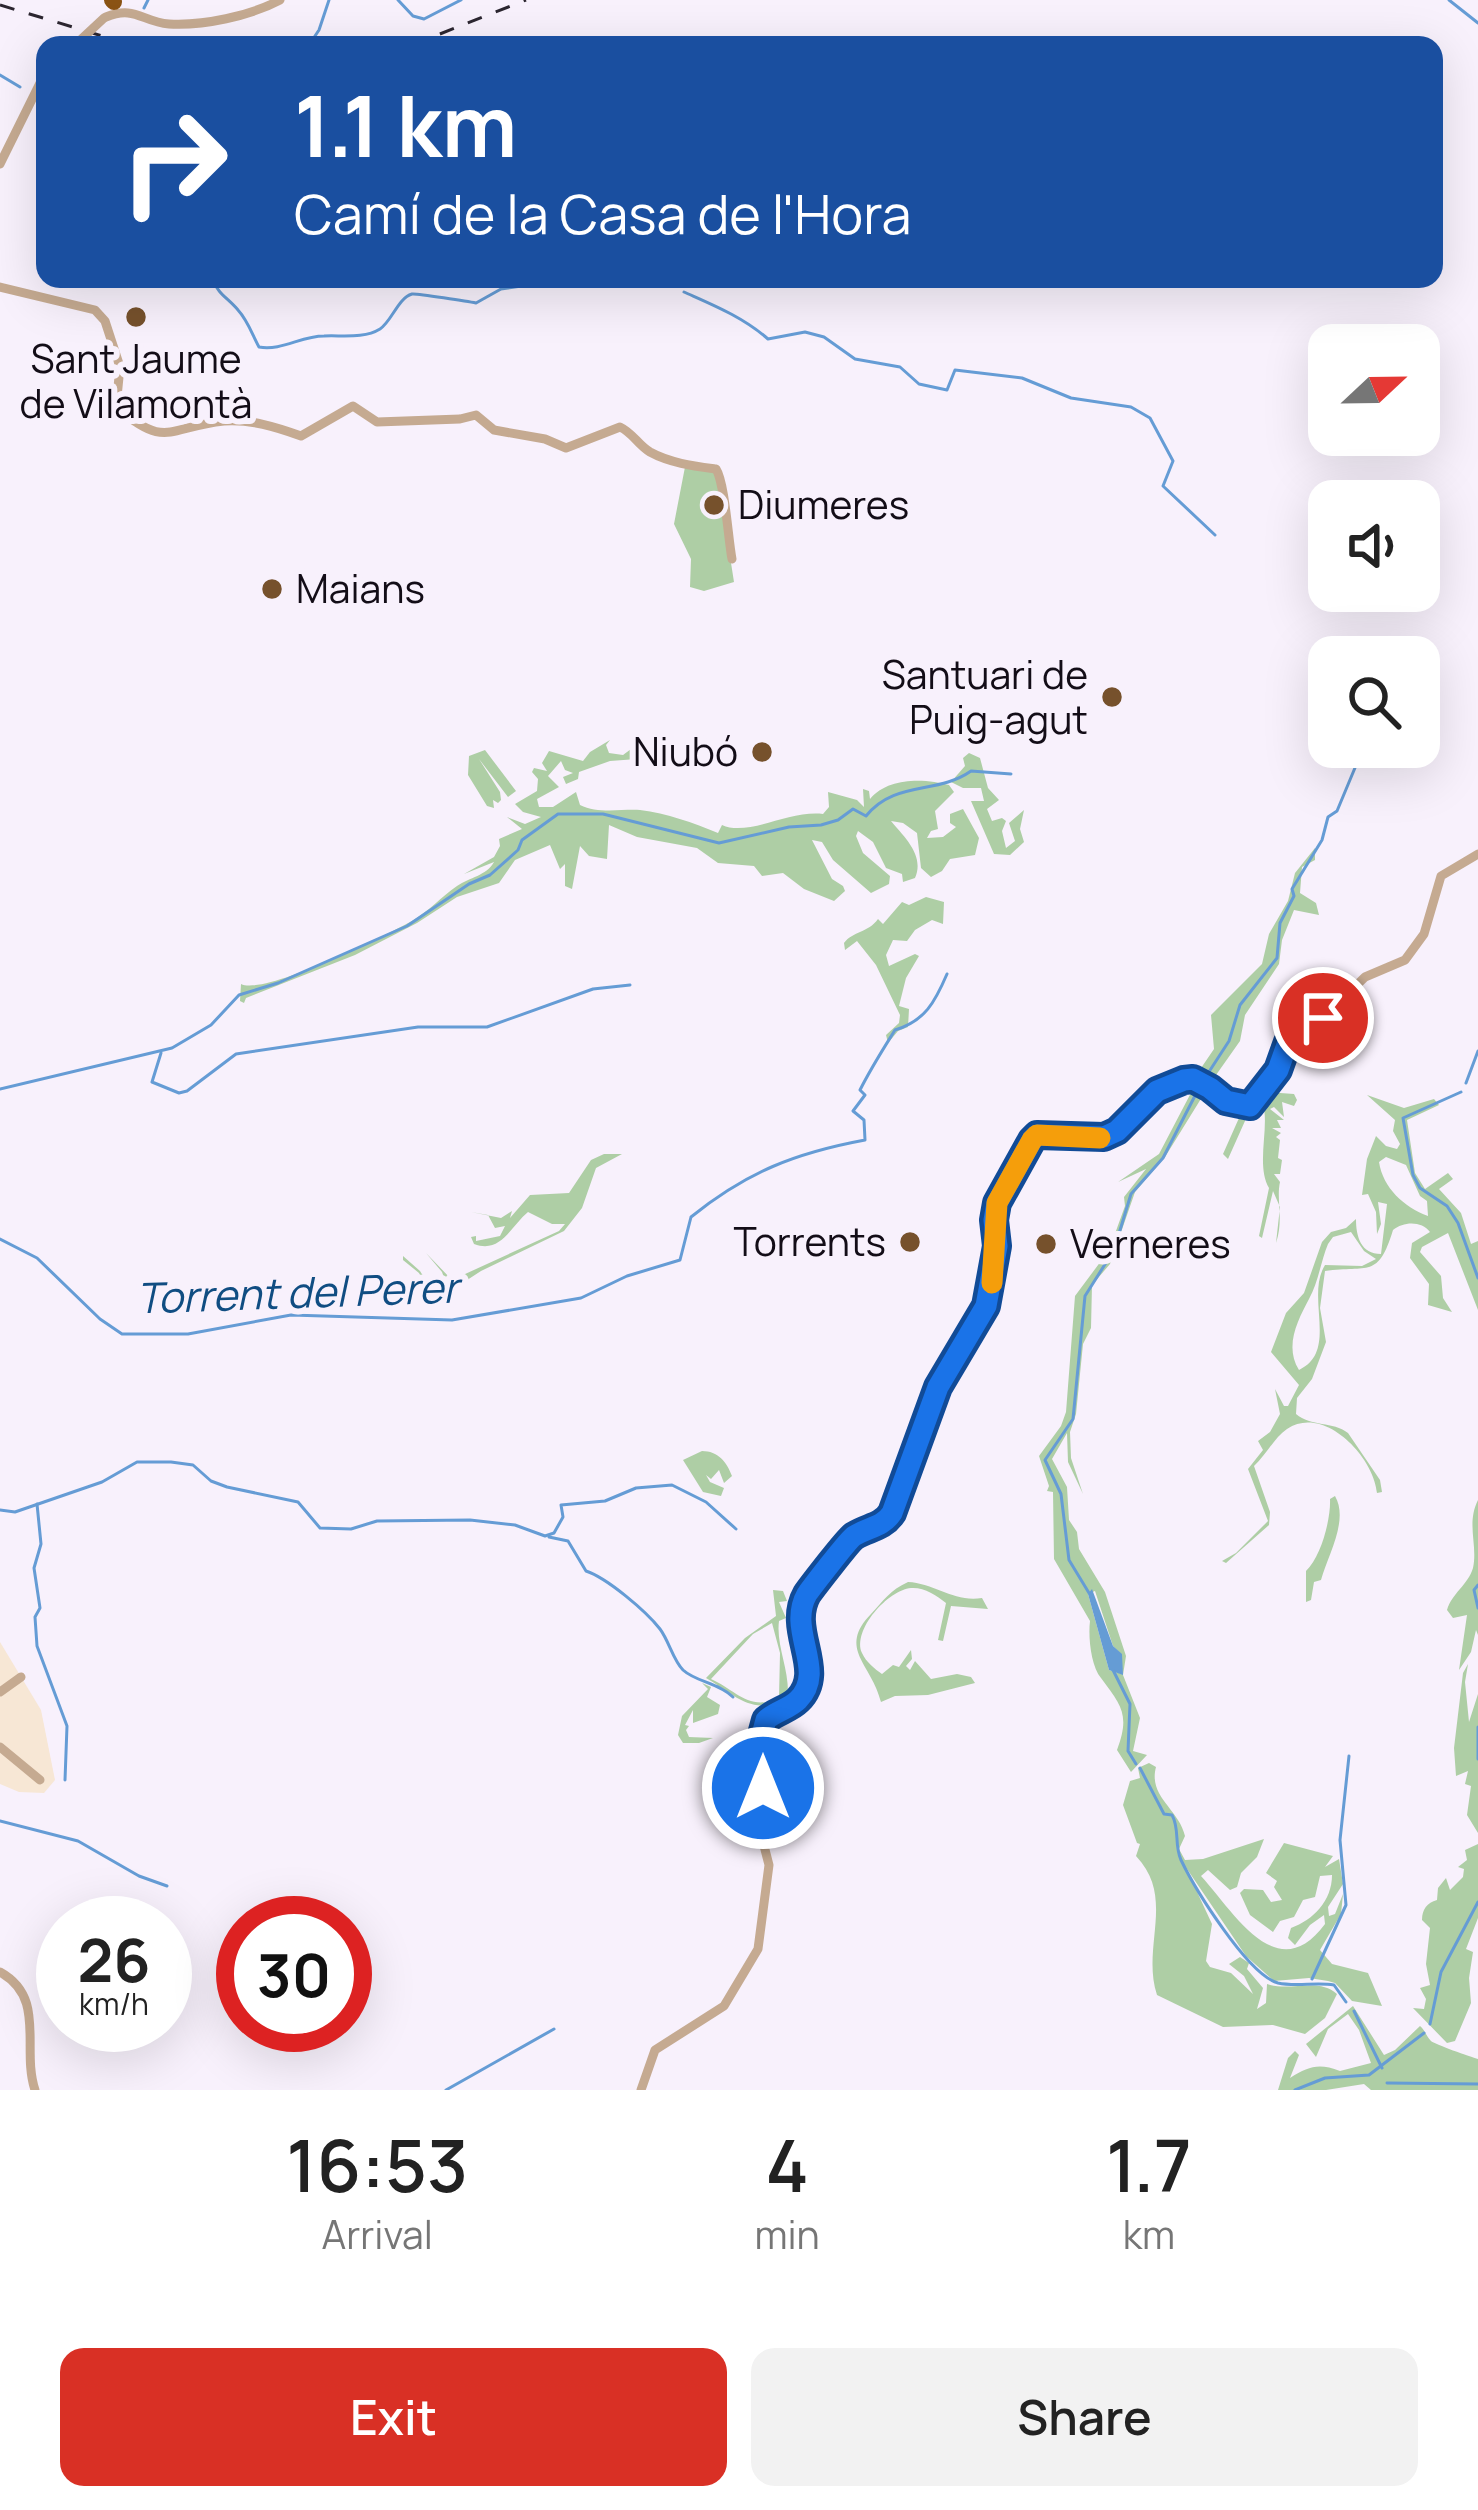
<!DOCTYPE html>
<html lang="en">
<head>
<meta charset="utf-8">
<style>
	:root { --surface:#fff; --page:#f2f2f2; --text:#222; --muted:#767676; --accent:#d93025 }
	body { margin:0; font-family:Manrope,sans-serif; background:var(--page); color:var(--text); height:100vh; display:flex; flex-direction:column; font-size:45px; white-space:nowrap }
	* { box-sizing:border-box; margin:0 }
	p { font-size:39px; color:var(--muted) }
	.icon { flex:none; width:66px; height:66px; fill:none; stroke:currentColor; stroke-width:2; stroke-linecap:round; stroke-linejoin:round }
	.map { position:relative; height:2090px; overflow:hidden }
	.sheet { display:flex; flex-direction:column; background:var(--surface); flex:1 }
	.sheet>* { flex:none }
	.top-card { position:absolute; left:36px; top:36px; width:1407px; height:252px; border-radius:24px; box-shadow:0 12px 48px #0002; background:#1a4fa0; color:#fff; overflow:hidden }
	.needle { width:78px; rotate:68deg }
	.controls { position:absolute; left:1308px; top:324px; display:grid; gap:24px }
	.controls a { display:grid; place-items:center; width:132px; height:132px; border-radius:24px; background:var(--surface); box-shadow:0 12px 48px #0002; font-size:60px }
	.speed { position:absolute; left:36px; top:1896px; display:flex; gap:24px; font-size:60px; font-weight:700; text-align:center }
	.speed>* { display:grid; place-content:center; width:156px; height:156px; border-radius:50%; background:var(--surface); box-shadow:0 12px 48px #0002; line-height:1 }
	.speed small { font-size:30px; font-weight:400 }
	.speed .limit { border:18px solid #d22; background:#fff; color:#111 }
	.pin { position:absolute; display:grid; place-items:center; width:102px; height:102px; color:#fff; margin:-51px; border:6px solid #fff; border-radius:50%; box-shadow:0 3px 12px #0007 }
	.me { position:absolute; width:132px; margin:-66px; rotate:0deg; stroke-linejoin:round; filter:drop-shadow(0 0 9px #0008) }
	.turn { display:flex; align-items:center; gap:42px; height:252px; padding:0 60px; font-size:54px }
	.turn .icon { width:156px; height:156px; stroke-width:2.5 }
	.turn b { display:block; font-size:84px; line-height:102px }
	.eta { display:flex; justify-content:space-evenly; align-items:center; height:204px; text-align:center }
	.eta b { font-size:72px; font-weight:600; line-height:84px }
	.primary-button { display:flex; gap:24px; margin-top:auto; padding:24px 60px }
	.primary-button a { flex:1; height:138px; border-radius:24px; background:var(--accent); color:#fff; font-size:48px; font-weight:600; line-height:138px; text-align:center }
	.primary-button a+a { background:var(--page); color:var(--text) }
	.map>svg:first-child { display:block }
	.industrial { fill:#f7e7d5 }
	.green { fill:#aecea5; fill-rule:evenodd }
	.water { fill:#659cd5 }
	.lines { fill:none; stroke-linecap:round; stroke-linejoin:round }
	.stream { stroke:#659cd5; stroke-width:3 }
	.minor { stroke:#c5aa91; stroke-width:9 }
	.highway { stroke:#8a5314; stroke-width:16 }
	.rail { stroke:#2c2630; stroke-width:3; stroke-dasharray:15 15; stroke-linecap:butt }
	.minor-bridge { stroke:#c5aa91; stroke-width:9 }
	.route-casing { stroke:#114b97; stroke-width:30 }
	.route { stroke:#1a73e8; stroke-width:21 }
	.slow { stroke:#f59e0b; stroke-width:21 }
	.poi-dot { fill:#76512c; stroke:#f8f1fc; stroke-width:4.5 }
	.labels { text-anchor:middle; stroke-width:12; stroke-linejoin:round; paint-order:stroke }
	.poi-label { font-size:39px; fill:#130d17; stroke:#f8f1fc; text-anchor:start }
	.water-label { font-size:42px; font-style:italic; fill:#104d82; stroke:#f8f1fc }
</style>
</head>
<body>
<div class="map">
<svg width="1478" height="2090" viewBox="0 0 1478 2090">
	<rect width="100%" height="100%" fill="#f8f1fc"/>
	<!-- industrial -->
	<path class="industrial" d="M0 1642 41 1710 55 1780 44 1793 19 1792 0 1784Z"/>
	<!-- green -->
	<g class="green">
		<path d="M685 467 717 473 734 582 704 591 690 587 691 559 674 524Z"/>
		<path d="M610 740 606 745 609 753 623 755 635 746 637 759 610 761 579 772 578 779 566 784 563 777 573 773 565 770 561 761 548 776 559 787 537 799 539 807H553L576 792 580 805C598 814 620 809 640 810 667 813 693 823 718 833L722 825C748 837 789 810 823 814L829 807 828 792 857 800 864 807 863 789 869 791 870 799C889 776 927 779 949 785L954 792 935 811 938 829 931 831 927 838 943 837 956 827 950 823V814L963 809 979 838 975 855 950 859 942 871 931 877 921 868 917 833 903 823 891 821C904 837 925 855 915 878L903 882 902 874 886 868 873 842 858 831 856 836 863 853 890 876 889 884 871 893 833 860 822 842 812 840 832 879 843 886 845 891 834 901 804 889 783 873 762 876 754 866 718 863 697 848 637 837 609 825 607 859 589 856 580 846 572 889 565 886V864L560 869 550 845 515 860 499 883 457 897 417 923 355 955 246 998 244 1003 240 1001 241 984C264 996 385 936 412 921 429 911 441 897 457 886 470 877 486 876 494 862L464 874 494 857 500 846 499 839 522 829 507 817 525 824 541 817 523 812 515 804 537 791 538 779 532 772 534 768 547 771 542 763 549 751 583 761 590 752Z"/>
		<path d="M485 750 516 791 508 797 479 759 500 792 501 800 498 803 493 800 494 808 487 806 468 775 469 756Z"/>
		<path d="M969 753 980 758 988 788 999 800 987 809 992 821 1002 818 1006 821 1002 831 1006 848 1015 841 1009 823 1024 810 1020 829 1024 842 1010 855 994 854 971 801H984L981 788H963L951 782 965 766 963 758Z"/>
		<path d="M1315 848V860L1302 867 1300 893 1316 903 1319 915 1294 910 1282 940 1279 964 1245 1015 1240 1041 1209 1085 1199 1079V1071L1214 1049 1211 1015 1262 964 1269 934 1288 901 1295 873Z"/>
		<path d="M926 897 944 902 943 924 932 920 915 930 907 941 893 940 886 955 889 966 915 954 919 956 906 978 899 1006 909 1009 908 1027 898 1031 888 1043 886 1035 899 1023 900 1015 876 965 857 941 845 950 844 943C853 931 868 933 878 919L883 924 902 902 909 905Z"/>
		<path d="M1187 1081 1207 1089 1165 1157 1135 1192 1110 1264 1092 1285 1091 1328 1083 1344 1076 1414 1070 1432 1071 1458 1083 1494 1068 1462 1067 1433 1052 1459 1067 1487 1069 1520 1077 1532 1079 1549 1105 1592 1126 1656 1123 1675 1140 1718 1133 1751 1147 1755 1131 1772 1117 1750C1130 1715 1122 1706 1101 1678 1091 1666 1088 1637 1090 1621L1054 1559 1053 1492 1047 1491 1049 1486 1039 1456 1061 1426 1066 1412 1075 1296 1104 1257 1105 1237 1112 1242 1125 1206 1124 1197 1146 1169 1118 1182 1159 1154 1193 1089ZM1095 1591 1113 1646 1122 1655V1674L1109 1670 1088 1594Z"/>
		<path d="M1265 1092 1294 1094 1297 1100 1294 1106 1282 1102 1284 1117 1274 1107 1270 1109 1284 1120H1277L1281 1128H1272L1281 1133 1276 1137 1280 1140 1278 1158 1282 1160 1280 1174H1274L1280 1182C1276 1200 1284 1219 1276 1243L1280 1207 1273 1191 1262 1238 1259 1236 1269 1188C1255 1164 1271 1124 1262 1101L1249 1112 1228 1159 1223 1154 1243 1109Z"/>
		<path d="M1367 1095 1404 1108 1434 1099 1439 1105 1407 1120 1415 1173 1425 1189 1448 1173 1453 1179 1439 1189 1461 1213 1471 1244 1478 1241V1310L1448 1233 1422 1247 1420 1252 1441 1276 1443 1298 1452 1312 1428 1305 1429 1284 1410 1258 1412 1243 1430 1232C1422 1221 1404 1221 1393 1230 1378 1279 1369 1265 1325 1271L1320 1308 1326 1342 1312 1379 1297 1398 1296 1414C1311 1427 1333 1421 1348 1433L1380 1480 1382 1492 1377 1493C1374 1457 1324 1404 1287 1429 1274 1438 1266 1455 1254 1466L1270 1512 1269 1525 1226 1563 1222 1561 1236 1553 1268 1521 1248 1469 1263 1450 1258 1441 1270 1432 1280 1414 1275 1389 1284 1406H1288L1299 1385 1271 1352 1286 1313 1304 1293 1322 1242 1331 1232 1346 1228 1356 1219C1356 1237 1361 1254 1381 1254L1387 1204 1378 1202 1381 1224 1377 1234 1376 1212 1368 1194 1362 1195 1367 1159 1376 1136 1386 1146 1397 1149 1400 1144 1393 1131 1395 1120ZM1386 1157 1406 1165 1420 1196 1427 1201 1428 1216C1404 1207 1383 1188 1379 1162ZM1351 1232 1364 1251 1376 1259 1362 1266 1325 1265C1305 1297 1339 1351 1299 1370 1284 1346 1298 1320 1309 1299 1318 1283 1321 1261 1328 1244L1333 1237Z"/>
		<path d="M604 1154H622L596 1168 582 1208 564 1231 481 1271 441 1297 433 1299 419 1273 403 1260V1256L420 1271 433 1292 441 1295 448 1289 442 1272 426 1253 452 1280 559 1231 565 1224H552L528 1212C510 1227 501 1254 474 1244L471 1237 476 1236V1241L500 1236 505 1226 495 1228 488 1215 471 1212 501 1218 512 1211 510 1218 530 1195 569 1193 591 1160Z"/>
		<path d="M702 1451C718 1451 727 1462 732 1476L724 1483 719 1470 711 1479 706 1475 710 1482 724 1488 721 1496 703 1492 683 1460Z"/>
		<path d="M1335 1496C1349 1520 1328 1555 1321 1580L1314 1582 1311 1600 1306 1602V1571C1321 1557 1331 1519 1330 1499Z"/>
		<path d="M1478 1500V1635L1476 1630 1471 1652 1459 1670 1467 1615 1453 1618 1447 1610C1452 1593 1468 1585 1473 1568 1478 1545 1466 1524 1478 1500Z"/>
		<path d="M908 1582C934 1583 955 1603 982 1598L988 1609 951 1606 943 1641 938 1640 946 1603C936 1595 924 1587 911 1588 888 1590 852 1630 862 1653 866 1662 875 1669 882 1674L893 1665 899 1667 911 1650 912 1659 906 1666 910 1670 915 1661 931 1679 957 1674 971 1677 975 1683 928 1695 895 1696 881 1702C872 1664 837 1649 871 1614 883 1601 890 1590 908 1582Z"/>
		<path d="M773 1590 783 1591 787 1601 779 1602 786 1618 779 1621C776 1644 788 1666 788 1692 760 1723 732 1693 706 1678L745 1638 776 1616ZM772 1623 780 1653 779 1698C749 1712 736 1690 711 1679L753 1634Z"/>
		<path d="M1468 1664 1465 1682 1469 1722 1478 1694V1833L1467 1815 1471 1786 1465 1784 1468 1771 1456 1776 1454 1748 1463 1673Z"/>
		<path d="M702 1683 711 1687 707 1697 720 1705 718 1714 693 1723V1710L685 1725 689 1726 686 1730 689 1737 713 1738 699 1743H683L678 1735 682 1716 708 1689Z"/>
		<path d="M1149 1763 1156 1767C1148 1797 1179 1809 1185 1836L1179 1849 1185 1860 1203 1859 1264 1839 1257 1857 1241 1873 1237 1887 1230 1890 1208 1870 1201 1876C1234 1912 1277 1989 1325 1924L1324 1915 1310 1925 1295 1945 1288 1938 1291 1928C1313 1920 1332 1901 1332 1875L1320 1876 1315 1897 1303 1900 1294 1917 1280 1921 1273 1932 1250 1915 1240 1893 1244 1889 1263 1890 1271 1902 1282 1900 1274 1887 1277 1881 1266 1873 1284 1843 1333 1856 1325 1867 1339 1859 1343 1884 1328 1907 1329 1916 1335 1914 1343 1894 1341 1914 1320 1950 1332 1964 1368 1973 1382 2006 1352 2001 1335 1983 1328 1981 1309 1978 1274 1981 1246 1956 1185 1866 1212 1924 1206 1961 1210 1967 1231 1973 1253 1994 1244 1976 1229 1964 1240 1957 1249 1963 1247 1969 1263 1988 1257 2009 1266 2003 1267 1984C1290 1992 1319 1977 1337 1994L1325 2018 1305 2034 1273 2025 1223 2027 1157 1995C1141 1946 1176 1898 1136 1856L1140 1844 1137 1843 1123 1805 1130 1781 1140 1778 1138 1768Z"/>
		<path d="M1478 1844V1918L1466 1949 1473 1952 1469 1978 1471 2003 1455 2041 1447 2043 1413 2008 1424 2009 1426 1999 1420 1988 1430 1985 1426 1964 1430 1928 1422 1920C1422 1909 1427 1903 1437 1900L1438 1888 1446 1878 1450 1890 1463 1877 1464 1869 1458 1867 1467 1860 1465 1850Z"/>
		<path d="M1353 2006 1384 2055 1395 2050 1420 2026C1425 2030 1426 2036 1431 2041 1434 2044 1471 2057 1478 2059V2090H1371L1364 2084 1326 2090H1278L1288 2058 1295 2051 1299 2055 1290 2078C1309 2066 1319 2063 1340 2071L1371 2063 1359 2030 1348 2014 1328 2029 1316 2057 1306 2044Z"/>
	</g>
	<!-- water -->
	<path class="water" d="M1092 1589 1113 1646 1122 1654 1123 1675 1109 1670 1088 1594Z"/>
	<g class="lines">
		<!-- stream -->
		<g class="stream">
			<path d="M398 0 413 16 424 19 461 0"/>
			<path d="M1449 0 1478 23"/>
			<path d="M144 8 148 0"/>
			<path d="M309 45 319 30 329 0"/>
			<path d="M0 75 20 87"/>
			<path d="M212 279C219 295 228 298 238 310 248 321 252 334 259 347 282 351 301 336 324 336 341 335 364 339 380 329 392 321 398 298 412 294 416 293 471 302 476 303L501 289 569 279"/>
			<path d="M679 279 681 282"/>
			<path d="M684 292C713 305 743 317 768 339L805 332 824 337 855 359 900 367 919 384 947 390 955 370 1022 378 1071 398 1131 407 1150 418 1173 461 1163 486 1215 535"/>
			<path d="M161 1053 152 1082 179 1093 187 1091 236 1054 418 1027H487L593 989 630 985"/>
			<path d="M1203 1081 1229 1041 1240 1005 1277 958 1280 923 1294 896 1292 889 1322 840 1328 817 1337 811 1357 763 1379 747"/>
			<path d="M1466 1083 1478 1051"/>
			<path d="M0 1089 172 1048 211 1025 239 995 278 983 407 926 469 884 490 875 518 850 522 840 558 814H603L719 843 789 827 821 825 838 820 853 809 866 816C895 780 937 795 971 771L1011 774"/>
			<path d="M1461 1092 1403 1118 1413 1175 1420 1188 1447 1206 1458 1223 1478 1278"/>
			<path d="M0 1239 37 1258 100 1319 122 1334H188L291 1315 452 1320 581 1298 627 1276 680 1260 691 1217C747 1172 795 1153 865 1140L864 1120 853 1111 865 1095 860 1090C871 1068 882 1051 895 1030 925 1021 935 1002 947 974"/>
			<path d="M37 1504 41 1544 34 1568 40 1608 35 1617 37 1646 67 1726 65 1780"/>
			<path d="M0 1510 15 1512 102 1482 137 1462H171L193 1465 211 1481 227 1487 298 1502 320 1528 351 1529 377 1521 470 1520 515 1525 545 1536 554 1533 563 1517 561 1505 605 1501 636 1488 672 1485 706 1502 736 1529"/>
			<path d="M549 1537 568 1541 586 1571C607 1578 646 1611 660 1629 669 1641 673 1660 683 1670 696 1682 719 1683 733 1697"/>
			<path d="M1478 1585 1474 1590 1478 1608"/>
			<path d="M1089 1593 1069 1560 1061 1494 1045 1460 1073 1419 1085 1296 1114 1250 1131 1194 1163 1158 1200 1086"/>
			<path d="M1113 1670 1130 1704 1128 1751 1136 1764"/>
			<path d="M1478 1727V1759"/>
			<path d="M1140 1768 1164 1814 1172 1815C1180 1829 1174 1845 1181 1860 1195 1889 1248 1975 1278 1983 1295 1987 1316 1982 1334 1985L1346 2002"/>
			<path d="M0 1821 78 1841 139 1876 167 1886"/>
			<path d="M1312 1979 1346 1905 1340 1840 1349 1756"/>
			<path d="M1354 2011 1382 2068"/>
			<path d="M1430 2024 1441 1972 1478 1902"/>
			<path d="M1387 2083 1478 2084"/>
			<path d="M446 2090 554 2029"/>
			<path d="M1295 2090 1325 2078 1369 2075 1424 2033"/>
		</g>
		<!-- minor -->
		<g class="minor">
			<path d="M106 17C135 5 142 22 169 24 203 26 250 16 280 0"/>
			<path d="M0 164 45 73"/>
			<path d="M0 287 95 310 105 321 120 367 116 407C167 450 167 427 224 421 250 419 276 427 301 436L353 406 377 422 460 419 476 415 494 430 545 439 566 448 620 427C633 433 638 445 650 452 670 463 694 466 716 469 725 483 728 538 732 559"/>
			<path d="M0 1692 21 1677"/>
			<path d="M0 1747 40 1780"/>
			<path d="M0 1972C47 1998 21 2048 35 2090"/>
			<path d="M641 2090 655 2050 724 2006 758 1949 769 1865 761 1834V1733C771 1706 798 1711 805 1687 817 1652 794 1639 799 1614 802 1600 842 1544 853 1537 867 1527 882 1528 892 1513L938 1387 986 1306 997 1246V1203L1032 1140 1037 1135 1104 1137 1117 1131 1157 1091 1184 1080 1193 1079 1210 1088 1227 1101 1250 1105 1278 1070 1289 1042 1297 1034 1323 1018 1365 977 1405 960 1424 934 1441 876 1478 854"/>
		</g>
		<!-- highway -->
		<path class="highway" d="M112 0 114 2"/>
		<!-- rail -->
		<g class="rail">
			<path d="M0 5 132 45"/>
			<path d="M412 45 526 0"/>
		</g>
		<!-- minor-bridge -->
		<path class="minor-bridge" d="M75 45 104 18"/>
	</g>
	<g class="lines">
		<defs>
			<path id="route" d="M763 1788 760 1742 766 1720C776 1711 789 1709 798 1700 828 1670 786 1631 807 1594 812 1587 848 1540 854 1536 868 1527 882 1528 892 1513L938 1387 986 1306 997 1246 994 1220 997 1203 1032 1140 1037 1135 1104 1137 1117 1131 1157 1091 1184 1080 1193 1079 1210 1088 1226 1101 1250 1106 1278 1070 1288 1042 1323 1018"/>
		</defs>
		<!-- route casing -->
		<use href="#route" class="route-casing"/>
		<!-- route -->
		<use href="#route" class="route"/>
		<!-- slow -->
		<path class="slow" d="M992 1283 997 1203 1032 1140 1037 1135 1100 1138"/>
	</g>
	<!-- markers -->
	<g class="poi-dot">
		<circle cx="136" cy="317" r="12"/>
		<circle cx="714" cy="505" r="12"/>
		<circle cx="272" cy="589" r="12"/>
		<circle cx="1112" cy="697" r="12"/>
		<circle cx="762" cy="752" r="12"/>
		<circle cx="910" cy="1242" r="12"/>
		<circle cx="1046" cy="1244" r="12"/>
	</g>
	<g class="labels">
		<!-- poi labels -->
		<g class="poi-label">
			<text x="136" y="373" text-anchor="middle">Sant Jaume<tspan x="136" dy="45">de Vilamontà</tspan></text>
			<text x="738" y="519">Diumeres</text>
			<text x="296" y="603">Maians</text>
			<text x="1088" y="689" text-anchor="end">Santuari de<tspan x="1088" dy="45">Puig-agut</tspan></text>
			<text x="738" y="766" text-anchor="end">Niubó</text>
			<text x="886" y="1256" text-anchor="end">Torrents</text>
			<text x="1070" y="1258">Verneres</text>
		</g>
		<!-- water labels -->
		<g class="water-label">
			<text transform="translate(297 1293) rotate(-2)" y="15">Torrent del Perer</text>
		</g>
	</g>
</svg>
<div class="controls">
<a><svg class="needle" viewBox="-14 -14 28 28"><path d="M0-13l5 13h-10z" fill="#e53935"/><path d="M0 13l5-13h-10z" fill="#767676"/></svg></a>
<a><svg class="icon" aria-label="sound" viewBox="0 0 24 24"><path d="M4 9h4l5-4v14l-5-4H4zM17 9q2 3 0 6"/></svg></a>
<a><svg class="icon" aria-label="search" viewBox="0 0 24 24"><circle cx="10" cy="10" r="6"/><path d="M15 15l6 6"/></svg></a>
</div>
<div class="speed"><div>26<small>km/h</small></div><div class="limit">30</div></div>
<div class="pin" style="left:1323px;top:1018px;background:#d93025"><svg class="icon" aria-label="arrive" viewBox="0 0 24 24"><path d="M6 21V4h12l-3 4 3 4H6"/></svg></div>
<svg class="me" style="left:763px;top:1788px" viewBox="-20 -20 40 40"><circle r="17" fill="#1a73e8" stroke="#fff" stroke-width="3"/><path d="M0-11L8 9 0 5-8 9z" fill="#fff"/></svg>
<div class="top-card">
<div class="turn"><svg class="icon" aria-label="right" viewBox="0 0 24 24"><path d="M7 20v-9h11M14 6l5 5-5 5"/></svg><div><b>1.1 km</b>Camí de la Casa de l'Hora</div></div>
</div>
</div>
<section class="sheet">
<div class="eta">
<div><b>16:53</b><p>Arrival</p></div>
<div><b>4</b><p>min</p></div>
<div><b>1.7</b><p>km</p></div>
</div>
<div class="primary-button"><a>Exit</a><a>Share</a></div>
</section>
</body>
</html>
